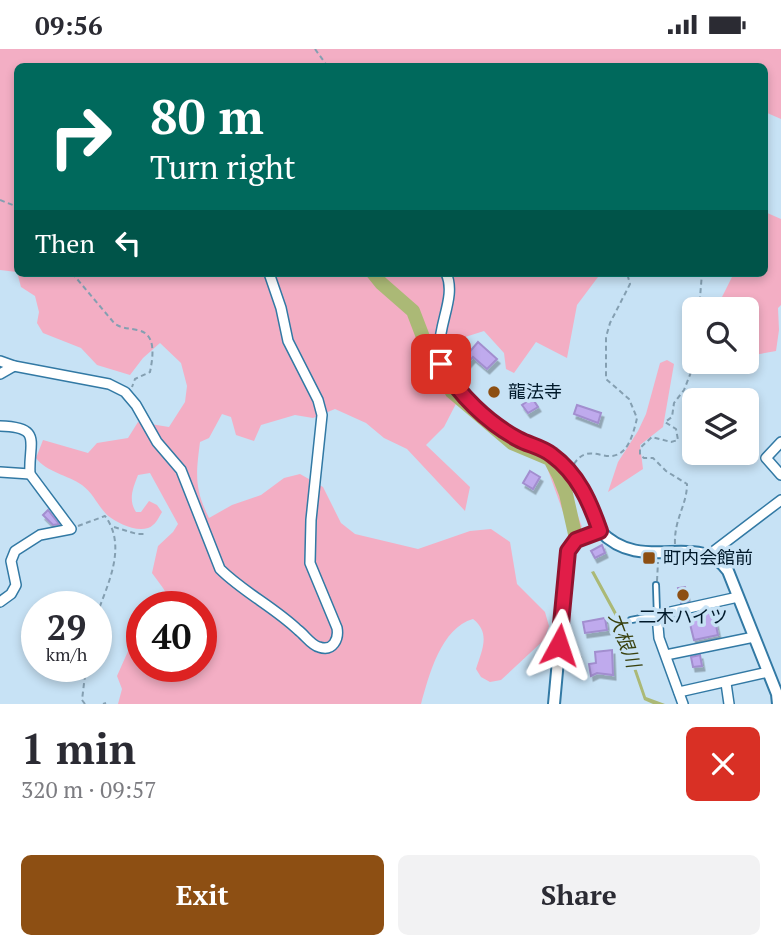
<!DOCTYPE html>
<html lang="en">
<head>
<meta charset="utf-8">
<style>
	:root { --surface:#fff; --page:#f2f2f3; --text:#2b2b33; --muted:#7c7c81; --accent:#8d4f13 }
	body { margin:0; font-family:"PT Serif","Noto Sans JP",serif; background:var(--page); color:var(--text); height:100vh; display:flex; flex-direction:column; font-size:26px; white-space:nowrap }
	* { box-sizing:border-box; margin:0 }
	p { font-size:23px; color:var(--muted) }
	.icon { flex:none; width:38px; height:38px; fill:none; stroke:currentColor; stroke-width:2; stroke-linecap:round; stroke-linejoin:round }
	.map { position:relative; height:655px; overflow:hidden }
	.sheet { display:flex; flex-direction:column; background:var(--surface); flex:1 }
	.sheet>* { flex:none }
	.banner { position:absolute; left:14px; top:14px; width:754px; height:214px; border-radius:10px; box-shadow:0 4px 10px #0003; background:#00695c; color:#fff; overflow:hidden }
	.buttons { position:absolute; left:682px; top:248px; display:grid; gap:14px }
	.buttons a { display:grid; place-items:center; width:77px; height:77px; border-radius:10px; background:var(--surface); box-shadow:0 4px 10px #0003; font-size:35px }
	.speed { position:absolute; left:21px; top:542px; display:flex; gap:14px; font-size:35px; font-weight:700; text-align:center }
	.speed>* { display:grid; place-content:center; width:91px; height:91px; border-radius:50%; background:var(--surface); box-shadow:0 4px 10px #0003; line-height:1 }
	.speed small { font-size:18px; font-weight:400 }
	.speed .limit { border:10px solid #d22; background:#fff; color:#111 }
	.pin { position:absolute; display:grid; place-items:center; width:60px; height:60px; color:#fff; margin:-30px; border-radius:14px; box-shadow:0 4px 10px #0006 }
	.me { position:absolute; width:77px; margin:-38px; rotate:5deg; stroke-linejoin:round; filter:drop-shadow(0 0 5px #0008) }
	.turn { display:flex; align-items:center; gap:24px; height:147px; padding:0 21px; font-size:32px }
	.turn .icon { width:91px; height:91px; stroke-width:2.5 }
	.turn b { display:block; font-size:49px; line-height:60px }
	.then { display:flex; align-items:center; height:66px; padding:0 21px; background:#0003; gap:14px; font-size:26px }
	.round { display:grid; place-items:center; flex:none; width:74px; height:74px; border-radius:10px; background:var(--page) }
	.overview { display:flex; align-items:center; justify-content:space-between; height:119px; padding:0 21px }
	h1 { font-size:42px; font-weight:600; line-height:52px }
	.action { display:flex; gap:14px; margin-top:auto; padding:14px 21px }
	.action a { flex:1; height:80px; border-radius:10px; background:var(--accent); color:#fff; font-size:28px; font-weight:600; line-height:80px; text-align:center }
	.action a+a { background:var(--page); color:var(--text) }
	.status { display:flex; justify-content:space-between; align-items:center; height:49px; padding:0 35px; background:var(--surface); direction:ltr }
	.status svg { height:19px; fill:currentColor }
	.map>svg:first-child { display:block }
	.green { fill:#f3aec4 }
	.water { fill:#abb976 }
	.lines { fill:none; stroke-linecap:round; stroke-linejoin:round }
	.river { stroke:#abb976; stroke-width:14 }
	.building { fill:#bfaaed; stroke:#a28ecf; stroke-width:2; filter:url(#shadow) }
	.service-casing { stroke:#3279a4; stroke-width:8 }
	.minor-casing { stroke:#3279a4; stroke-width:12 }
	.tertiary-casing { stroke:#3279a4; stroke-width:14 }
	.path { stroke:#849fb1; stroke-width:2; stroke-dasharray:5 3.5; stroke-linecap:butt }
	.service { stroke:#fff; stroke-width:4.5 }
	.minor { stroke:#fff; stroke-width:9 }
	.tertiary { stroke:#fff; stroke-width:10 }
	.route-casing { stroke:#92132f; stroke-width:18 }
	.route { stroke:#e11d48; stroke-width:12 }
	.poi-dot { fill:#8d4f13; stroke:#c7e2f5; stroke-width:2.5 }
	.labels { text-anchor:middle; stroke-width:7; stroke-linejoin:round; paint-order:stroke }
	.poi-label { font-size:18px; fill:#00192a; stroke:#c7e2f5; text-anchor:start }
	.water-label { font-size:19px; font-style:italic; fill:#39410e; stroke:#c7e2f5 }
</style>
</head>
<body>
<div class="status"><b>09:56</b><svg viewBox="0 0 49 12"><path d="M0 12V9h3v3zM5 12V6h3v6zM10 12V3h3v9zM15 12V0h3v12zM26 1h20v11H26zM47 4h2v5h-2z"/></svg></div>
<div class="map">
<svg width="781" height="655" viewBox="0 0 781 655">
	<defs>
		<filter id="shadow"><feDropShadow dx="2.5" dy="4.5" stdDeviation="0" flood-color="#0004"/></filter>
	</defs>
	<rect width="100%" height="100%" fill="#c7e2f5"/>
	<!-- green -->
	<g class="green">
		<path d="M0 0H781V70L765 63V18H18V224H601L577 256 567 309 536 293 514 324 506 320 504 304 484 282 437 297C439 322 442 328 461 345L444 378 426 396 470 438 465 462 407 400 384 389 366 374 335 360 313 369 295 366 261 376 254 392 236 386 231 368 222 365 209 389 200 393C196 425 194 439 209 469L232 456 261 446 284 429 300 425 323 438 341 474 355 485 418 500 470 482 491 480 510 493 517 535 545 563 549 577 544 591 501 631 490 633 481 628 476 620C482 601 491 584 473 570 441 579 429 626 421 655H118L122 640 117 627 129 600 135 594 142 595V618H201V558H174L163 539 152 524 158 497 173 483 178 475 150 424 138 426C133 439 128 451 136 463H141L149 452 157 456 162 463C159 468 155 477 148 479 135 483 117 474 107 466 98 457 93 444 82 436 68 426 46 423 36 409L43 391 88 404 97 394 128 389 138 373 169 378 185 353 187 337 181 314 160 294 143 309 130 326 97 316 81 299 43 284 37 274 39 263 35 247 21 238 17 223 0 221Z"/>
		<path d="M765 163 781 170V256L778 259 779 281 776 302 754 306 747 304V261H719V254L734 224H765Z"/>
		<path d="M667 311 674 315 663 378 640 396 643 420 608 443 618 413 638 382 646 365 660 314Z"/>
		<path d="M540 399 557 410 582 478 571 485Z"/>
	</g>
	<!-- water -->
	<path class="water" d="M594 522 618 566 646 648 665 655H653L644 651 615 567 591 523Z"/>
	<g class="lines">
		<!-- river -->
		<path class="river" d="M373 224 381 234 413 262 431 309 452 343 512 394 550 410 559 427 566 445 575 485"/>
	</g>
	<!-- building -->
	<g class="building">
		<path d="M478 293 497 310 487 320 473 308 459 324 451 316 448 308 458 297 467 306Z"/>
		<path d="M532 349 538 358 528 364 522 356Z"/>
		<path d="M577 356 601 364 598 374 574 365Z"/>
		<path d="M530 422 540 428 533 440 523 434Z"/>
		<path d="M48 461 59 475 53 476 43 466Z"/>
		<path d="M602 496 605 504 595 509 591 502Z"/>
		<path d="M685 538 688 552 681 554 678 539Z"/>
		<path d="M713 562 718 586 694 591 688 567Z"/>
		<path d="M605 569 607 581 585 584 583 573Z"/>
		<path d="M612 601 613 626 597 624 591 627 589 615 596 614 595 603Z"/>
		<path d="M567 603 578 604 577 615 566 614Z"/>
		<path d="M700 606 702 617 693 618 691 608Z"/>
	</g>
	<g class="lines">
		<defs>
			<path id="service" d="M631 571 657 566 656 536"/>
			<g id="minor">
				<path d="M446 224C460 254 424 291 448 327 466 354 495 379 524 394 532 398 541 399 549 403 577 420 590 453 600 482"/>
				<path d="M0 312 14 317 109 335 125 343 136 356 157 393 181 421 220 520C243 543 274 558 298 581 305 586 311 596 319 598 333 603 339 590 337 579L310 514 311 471 322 366 318 351 288 292 281 259 269 224"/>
				<path d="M0 325 14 317"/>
				<path d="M0 377C44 378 28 394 30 425L71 480 40 486 15 502 11 512 16 536 11 545 0 553"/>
				<path d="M781 393 766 409 781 426"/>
				<path d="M0 423 30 425"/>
				<path d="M710 505 781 451"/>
				<path d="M666 606 754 588"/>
				<path d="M726 634 729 655"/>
				<path d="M679 643 768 623"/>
				<path d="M683 655 659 589 657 566 738 548"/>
			</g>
			<path id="tertiary" d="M554 655 568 502 576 491 600 482C643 527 698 480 728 522L777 645 778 655"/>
		</defs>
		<!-- service casing -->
		<use href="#service" class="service-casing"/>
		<!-- minor casing -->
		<use href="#minor" class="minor-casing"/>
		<!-- tertiary casing -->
		<use href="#tertiary" class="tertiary-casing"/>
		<!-- path -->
		<g class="path">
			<path d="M315 0 328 18"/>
			<path d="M0 151 18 158"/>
			<path d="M72 224 115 275C123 280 129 279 137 281 157 284 153 308 150 323L135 330 132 338"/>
			<path d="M699 261 702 224"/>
			<path d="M709 313 715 321 722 323"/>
			<path d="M574 415C590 391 607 418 624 401 631 394 635 378 637 369L629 350 606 330V288L610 274 630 235 627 224"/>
			<path d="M78 477 105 467C128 498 107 536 96 568"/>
			<path d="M114 478 137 485H145"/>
			<path d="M675 495C674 470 687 456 687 435L666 422 653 409H644L640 406V399L652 388 671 393 678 391 676 380 665 373 672 368 674 354 684 341 695 313"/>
			<path d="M657 532 658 513"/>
			<path d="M85 655 82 651 86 618"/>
			<path d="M103 655 106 654"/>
		</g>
		<!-- service -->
		<use href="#service" class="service"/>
		<!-- minor -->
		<use href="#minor" class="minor"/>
		<!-- tertiary -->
		<use href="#tertiary" class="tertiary"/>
	</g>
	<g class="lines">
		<defs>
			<path id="route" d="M441 315C459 346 487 373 518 390 529 396 542 398 552 406 578 425 590 453 600 482L576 491 568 502 559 596"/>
		</defs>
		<!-- route casing -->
		<use href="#route" class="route-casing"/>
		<!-- route -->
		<use href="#route" class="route"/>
	</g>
	<!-- markers -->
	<g class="poi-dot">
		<circle cx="494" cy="343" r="7"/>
		<rect x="642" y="502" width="14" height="14" rx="3.5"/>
		<circle cx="683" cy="546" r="7"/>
	</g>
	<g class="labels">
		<!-- poi labels -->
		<g class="poi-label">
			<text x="508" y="349">龍法寺</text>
			<text x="663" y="515">町内会館前</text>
			<text x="683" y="574" text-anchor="middle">二木ハイツ</text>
		</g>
		<!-- water labels -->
		<g class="water-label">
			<text transform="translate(625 591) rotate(70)" y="7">大根川</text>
		</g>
	</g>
</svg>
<div class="buttons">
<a><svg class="icon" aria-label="search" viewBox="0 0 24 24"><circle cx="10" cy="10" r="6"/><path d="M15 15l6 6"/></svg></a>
<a><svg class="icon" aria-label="layers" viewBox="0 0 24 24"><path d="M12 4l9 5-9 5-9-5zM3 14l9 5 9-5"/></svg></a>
</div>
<div class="speed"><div>29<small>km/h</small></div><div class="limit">40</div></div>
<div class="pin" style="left:441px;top:315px;background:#d93025"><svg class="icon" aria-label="arrive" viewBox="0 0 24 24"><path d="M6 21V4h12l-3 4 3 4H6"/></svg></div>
<svg class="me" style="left:559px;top:596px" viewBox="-20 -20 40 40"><path d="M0-17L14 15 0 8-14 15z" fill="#e11d48" stroke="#fff" stroke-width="4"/></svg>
<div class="banner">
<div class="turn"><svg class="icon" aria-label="right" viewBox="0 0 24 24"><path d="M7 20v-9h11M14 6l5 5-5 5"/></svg><div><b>80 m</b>Turn right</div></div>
<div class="then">Then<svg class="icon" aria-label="left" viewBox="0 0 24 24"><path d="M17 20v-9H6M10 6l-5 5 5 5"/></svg></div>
</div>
</div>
<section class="sheet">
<div class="overview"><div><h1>1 min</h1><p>320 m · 09:57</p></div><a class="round" style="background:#d93025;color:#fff"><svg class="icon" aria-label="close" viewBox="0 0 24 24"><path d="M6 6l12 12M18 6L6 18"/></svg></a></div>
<div class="action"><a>Exit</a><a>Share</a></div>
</section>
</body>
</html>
